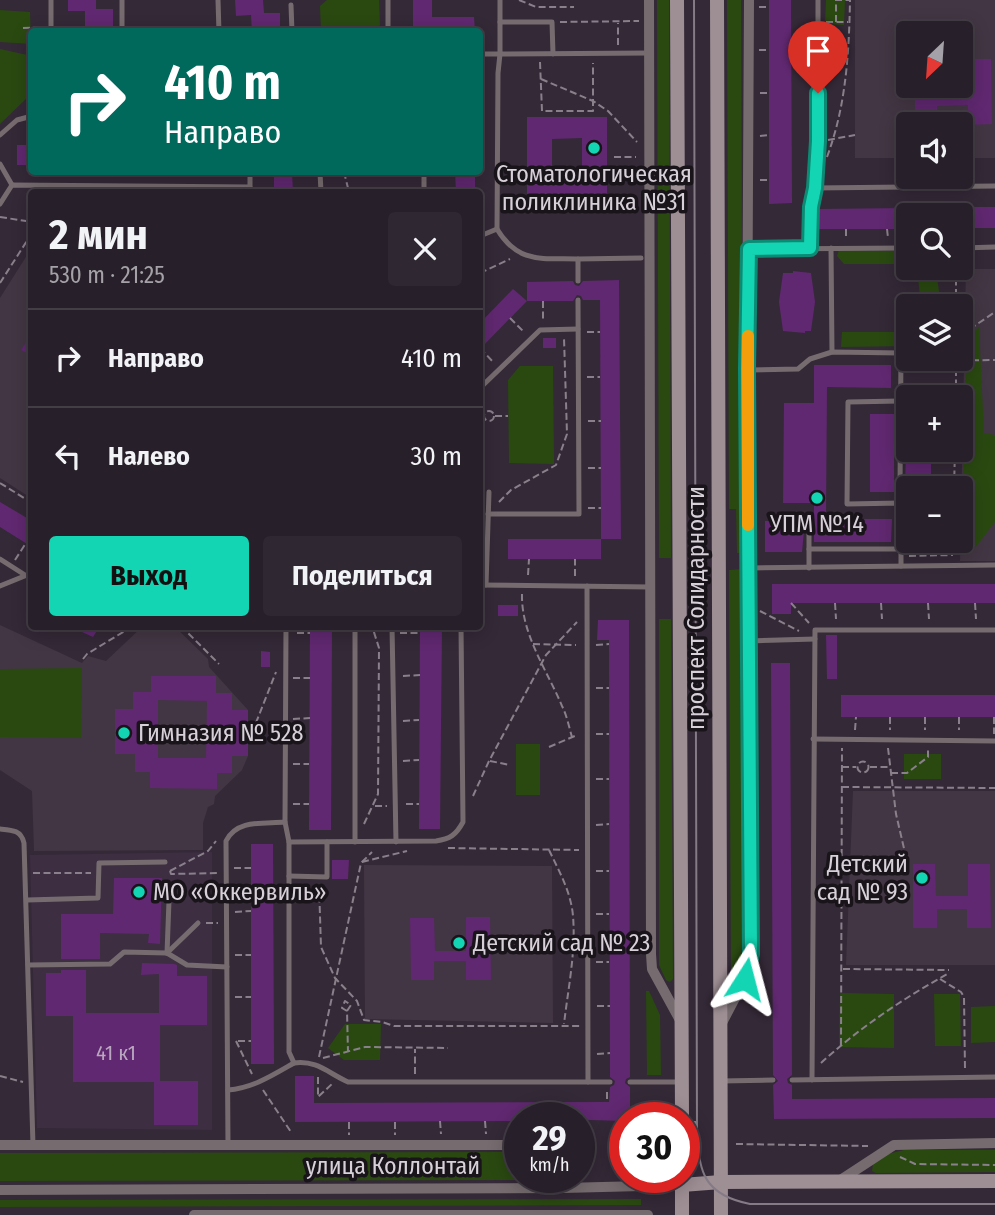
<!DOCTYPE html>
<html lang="ru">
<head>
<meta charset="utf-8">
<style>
	:root { --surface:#271f29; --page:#2f2731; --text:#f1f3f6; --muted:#a4a2a8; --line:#433d46; --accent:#13d5b3 }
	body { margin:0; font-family:"Fira Sans Condensed",sans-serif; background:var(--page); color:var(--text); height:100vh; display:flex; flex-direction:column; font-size:26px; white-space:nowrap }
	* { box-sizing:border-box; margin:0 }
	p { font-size:23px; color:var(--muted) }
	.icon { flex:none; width:38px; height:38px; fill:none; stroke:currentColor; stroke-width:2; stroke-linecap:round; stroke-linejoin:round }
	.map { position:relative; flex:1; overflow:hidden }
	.panel { position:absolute; left:28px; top:189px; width:455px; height:441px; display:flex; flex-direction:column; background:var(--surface); border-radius:7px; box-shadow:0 4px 18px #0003,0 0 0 2px var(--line) }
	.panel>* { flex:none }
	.banner { position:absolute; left:28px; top:28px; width:455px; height:147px; border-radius:7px; box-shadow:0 4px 18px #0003,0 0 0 2px var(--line); background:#00695c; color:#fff; overflow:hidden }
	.needle { width:46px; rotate:205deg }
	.tools { position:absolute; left:896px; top:21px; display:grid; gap:14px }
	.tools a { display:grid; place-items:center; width:77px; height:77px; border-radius:7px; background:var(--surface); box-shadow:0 4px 18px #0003,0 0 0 2px var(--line); font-size:35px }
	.speed { position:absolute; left:504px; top:1102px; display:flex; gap:14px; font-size:35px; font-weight:700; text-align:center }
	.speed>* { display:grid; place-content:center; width:91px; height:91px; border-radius:50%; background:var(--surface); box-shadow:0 4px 18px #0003,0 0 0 2px var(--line); line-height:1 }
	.speed small { font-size:18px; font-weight:400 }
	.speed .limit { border:10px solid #d22; background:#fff; color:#111 }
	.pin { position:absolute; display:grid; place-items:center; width:60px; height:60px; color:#fff; margin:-72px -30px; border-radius:50% 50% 50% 0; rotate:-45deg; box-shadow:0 0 7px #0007 }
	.pin .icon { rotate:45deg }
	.me { position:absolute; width:77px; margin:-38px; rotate:9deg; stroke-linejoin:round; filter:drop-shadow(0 0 5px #0008) }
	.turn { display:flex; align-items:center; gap:24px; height:147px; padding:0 21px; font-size:32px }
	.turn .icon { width:91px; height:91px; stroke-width:2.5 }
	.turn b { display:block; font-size:49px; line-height:60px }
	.round { display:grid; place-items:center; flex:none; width:74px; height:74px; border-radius:7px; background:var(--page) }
	.overview { display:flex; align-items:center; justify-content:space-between; height:119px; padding:0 21px }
	h1 { font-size:42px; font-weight:700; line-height:52px }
	.button { display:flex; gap:14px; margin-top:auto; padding:14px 21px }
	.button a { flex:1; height:80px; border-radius:7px; background:var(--accent); color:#111; font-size:28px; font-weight:700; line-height:80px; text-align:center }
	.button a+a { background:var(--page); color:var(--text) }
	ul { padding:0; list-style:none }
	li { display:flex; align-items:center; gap:21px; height:98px; padding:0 21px; border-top:2px solid var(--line) }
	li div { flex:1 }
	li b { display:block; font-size:26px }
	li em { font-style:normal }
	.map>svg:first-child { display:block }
	.built { fill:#3d2e42 }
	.education { fill:#433644; fill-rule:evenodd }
	.green { fill:#2a4911 }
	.building { fill:#602870; fill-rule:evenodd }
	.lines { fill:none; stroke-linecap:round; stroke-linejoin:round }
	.path { stroke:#89808b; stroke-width:2; stroke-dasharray:7 3.5; stroke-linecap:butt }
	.service { stroke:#766c6f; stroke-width:5 }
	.minor { stroke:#766c6f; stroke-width:10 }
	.secondary { stroke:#9e8f94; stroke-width:14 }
	.tram { stroke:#847b87; stroke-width:2 }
	.route-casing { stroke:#0c8a74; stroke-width:18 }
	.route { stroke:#13d5b3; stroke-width:12 }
	.slow { stroke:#f59e0b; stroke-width:12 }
	.poi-dot { fill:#13d5b3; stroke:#19141a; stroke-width:2.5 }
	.labels { text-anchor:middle; stroke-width:7; stroke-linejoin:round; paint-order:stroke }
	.number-label { font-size:21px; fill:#b9a6bf }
	.poi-label { font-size:24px; fill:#d7d0d9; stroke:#19141a; text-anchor:start }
	.street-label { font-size:24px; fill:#d7d0d9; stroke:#19141a }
</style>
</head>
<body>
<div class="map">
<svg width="995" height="1215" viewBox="0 0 995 1215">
	<rect width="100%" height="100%" fill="#342937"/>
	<!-- built -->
	<path class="built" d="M212 852V1130L37 1128 30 855Z"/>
	<!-- education -->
	<g class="education">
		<path d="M855 0H995V158H961V124H908V158H855ZM908 33H961V86H908Z"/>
		<path d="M31 249V498L0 478V298Z"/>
		<path d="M966 269H995V561H960Z"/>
		<path d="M0 625 82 663 88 656 106 661 142 627 157 631 161 627H175L208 659 209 667 248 710V756L242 770 215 796 214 804 208 807 203 823V850L34 851 32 791 0 770Z"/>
		<path d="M853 791H995V965H846Z"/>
		<path d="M364 865 552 866 553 1023 365 1019Z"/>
	</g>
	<!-- green -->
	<g class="green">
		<path d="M327 0H379L380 25 376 31H321L320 6Z"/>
		<path d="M657 0H669L671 558H659Z"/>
		<path d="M727 0H741L743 553H737L736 509H729Z"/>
		<path d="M826 0H845L844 25 825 24Z"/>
		<path d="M0 10 30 12 31 44 0 42Z"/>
		<path d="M0 49 32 56 31 94 0 124Z"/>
		<path d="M839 250 908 251V264H844L837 256Z"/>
		<path d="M917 268H936L939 292 934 306H921Z"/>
		<path d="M979 327 984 433 995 435V522L975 548 962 550 967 337Z"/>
		<path d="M842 332H908V346L841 347Z"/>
		<path d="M520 366H553L554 464 509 463 508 380Z"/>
		<path d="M743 569 745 953C744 963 744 979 734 983L731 980 729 570Z"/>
		<path d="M659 619H671L673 979 670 982 666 980 659 965Z"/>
		<path d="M82 668 81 738 0 737V669Z"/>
		<rect x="516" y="744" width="24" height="51"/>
		<rect x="904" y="754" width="37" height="25"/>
		<path d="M646 991H649L660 1015 661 1075H647Z"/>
		<path d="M840 993 894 994V1048L839 1047Z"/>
		<path d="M934 994H960L961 1046H935Z"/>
		<path d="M995 1006V1042L971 1043V1007Z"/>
		<path d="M345 1024H381L380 1060H344L328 1048Z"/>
		<path d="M904 1150H995V1172L876 1173 872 1171 873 1164 888 1154Z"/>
		<path d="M520 1152V1178H545L544 1180 0 1181V1153Z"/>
		<path d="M641 1199V1205L0 1207V1200Z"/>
	</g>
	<!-- building -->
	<g class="building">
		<path d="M68 0H96V9H113V32H85V11H68Z"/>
		<path d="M235 0H263L264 13H280V32H252L251 15 236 16Z"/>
		<path d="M413 0H432V17H474L475 32H413Z"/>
		<path d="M769 0H791L792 203 769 204Z"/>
		<path d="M967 59H991L992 124 968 125V105L937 106 938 124H915V86H937V93L967 92Z"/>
		<path d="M527 117H607V197H527ZM582 138V170H552V139Z"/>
		<rect x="17" y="145" width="15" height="20"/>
		<path d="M274 172H292L293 192H274Z"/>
		<path d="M455 172H475V192H456Z"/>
		<rect x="961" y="207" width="34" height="21"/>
		<path d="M908 208V229H816V209Z"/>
		<path d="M793 271 811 273 815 302 811 331H805V333L783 331 779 302 783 273H793Z"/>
		<path d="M619 280 621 539H601L600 300H583L581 296 577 295 573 301H527V282L573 281 575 285 579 286 583 281Z"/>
		<path d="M513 289 527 301 480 349V323Z"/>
		<path d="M32 333V356L21 350Z"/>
		<rect x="543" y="338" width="13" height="10"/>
		<path d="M814 365H891V388L827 387 826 519H892L891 542H814V503H783L784 403H814Z"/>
		<rect x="870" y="414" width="24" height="78"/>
		<path d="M906 450H931V488H905Z"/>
		<path d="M0 502 32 521V547L0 527Z"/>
		<path d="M765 521H805L802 552H765Z"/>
		<rect x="508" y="539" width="93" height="20"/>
		<path d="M772 584H995V603H791V614H772Z"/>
		<rect x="498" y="605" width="20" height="11"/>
		<path d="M598 620H629L630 1077 626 1079 625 1083 630 1087V1118H625V1121L520 1118V1121L295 1122V1076H314V1103L609 1102 610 1087 614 1085 615 1081 610 1077 609 640H597Z"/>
		<path d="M69 626H100L93 637Z"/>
		<path d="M310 626H332L331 830H309Z"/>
		<path d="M420 626H442L440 829H419Z"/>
		<path d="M826 635H837V679H827Z"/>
		<path d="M261 651 270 652V667H261Z"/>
		<path d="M771 663H790L792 1075 787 1079 788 1083 792 1085V1099L995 1098V1118L774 1119 773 1085 778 1081 773 1075Z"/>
		<path d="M151 676H216V693H232V710H248V756H232V773H217V789L150 788V772H135V754H115V709H133V692H151ZM158 700 207 701 206 758H158Z"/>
		<rect x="841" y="695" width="154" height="22"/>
		<path d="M251 844H273L274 1064H251Z"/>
		<path d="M332 860H349L348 879H332Z"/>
		<path d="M913 864H935L936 896H968V864H990L991 928H967V909H937V928H913Z"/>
		<path d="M114 878H162L160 944 148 943 149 934 100 933V959H61V914H113Z"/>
		<path d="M466 917H490L491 980H466V961H434V980H411L410 918H434L435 951H466Z"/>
		<path d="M142 963 174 964 177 965V976H207V1025H160V1081H198V1125H154V1082H73V1016H46V973H61V970H86V1013H159V974L141 975Z"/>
	</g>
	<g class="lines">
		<!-- path -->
		<g class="path">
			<path d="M519 0 536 7H574"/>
			<path d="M759 7H769"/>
			<path d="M560 22 639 21"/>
			<path d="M826 22H848"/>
			<path d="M836 22V0H849"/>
			<path d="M23 28 43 27"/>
			<path d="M618 45V23"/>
			<path d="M759 50H769"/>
			<path d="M540 62 542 111H593V63"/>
			<path d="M541 79 593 101 608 111 637 142"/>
			<path d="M760 93H769"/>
			<path d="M760 136 769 135"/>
			<path d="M828 140 855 135"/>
			<path d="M614 157H636"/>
			<path d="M827 157C846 106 849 54 850 0"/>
			<path d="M344 172 349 192"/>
			<path d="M760 180H769"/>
			<path d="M0 217 32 222"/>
			<path d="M846 229V238"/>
			<path d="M887 229 888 238"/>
			<path d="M973 237V228"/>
			<path d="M956 268V306"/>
			<path d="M480 273 510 259"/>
			<path d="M0 283 32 233"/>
			<path d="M543 301V321"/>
			<path d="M510 318 524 332"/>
			<path d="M587 332H600"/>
			<path d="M961 335 995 312"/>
			<path d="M480 348 494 363"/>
			<path d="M909 361 995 360"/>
			<path d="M587 377H600"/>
			<path d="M956 397V359"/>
			<circle cx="489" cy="416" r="5"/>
			<path d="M495 416H508"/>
			<path d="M588 421H601"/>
			<path d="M588 468H601"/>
			<path d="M0 483 32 503"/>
			<path d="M954 488 955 450"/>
			<path d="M499 502 511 490 556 465 567 434 564 338"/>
			<path d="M588 508H601"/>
			<path d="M938 541 953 554"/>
			<path d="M953 554V541"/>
			<path d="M909 556 953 555"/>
			<path d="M15 560 26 543"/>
			<path d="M693 564H705"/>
			<path d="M528 575 529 559"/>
			<path d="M575 576V559"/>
			<path d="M522 594C521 634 547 670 562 706 567 716 569 727 572 737"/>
			<path d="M791 603 809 623"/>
			<path d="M835 603 836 619"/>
			<path d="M881 603 882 619"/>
			<path d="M928 603 929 619"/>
			<path d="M975 603 976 619"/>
			<path d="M760 611 799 631"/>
			<path d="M181 626 219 664"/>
			<path d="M297 633H310"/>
			<path d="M400 633H420"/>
			<path d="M533 644 576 645"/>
			<path d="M596 645 609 644"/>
			<path d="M83 659 87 654 133 626"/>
			<path d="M403 676 420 675"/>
			<path d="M293 678H310"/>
			<path d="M596 688H609"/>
			<path d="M890 717V730"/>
			<path d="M925 717V730"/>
			<path d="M959 717V730"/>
			<path d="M994 717V734"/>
			<path d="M293 719 310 718"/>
			<path d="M403 721 419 720"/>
			<path d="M855 730 856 717"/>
			<path d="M252 733 276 672"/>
			<path d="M596 734H609"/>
			<path d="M549 747 577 735"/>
			<path d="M888 748 896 814 906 857"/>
			<path d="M403 761 419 760"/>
			<path d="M490 761 510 765"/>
			<circle cx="863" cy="767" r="5.5"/>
			<path d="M293 764H309"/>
			<path d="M842 767H856"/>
			<path d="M870 767H888"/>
			<path d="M891 773H907L928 757V750"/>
			<path d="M596 779H609"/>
			<path d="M842 787 995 788"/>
			<path d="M473 796 489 761 546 655 577 622"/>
			<path d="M293 804H309"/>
			<path d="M406 804H419"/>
			<path d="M375 806H387"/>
			<path d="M364 824 378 794 379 648 372 626"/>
			<path d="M596 825 609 824"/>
			<path d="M448 848 579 850"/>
			<path d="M549 850C559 871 571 892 573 916 576 952 568 989 564 1024"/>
			<path d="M362 862 407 851"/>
			<path d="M234 868H251"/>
			<path d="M170 871 208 851 216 841"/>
			<path d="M170 871 171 874 219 873"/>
			<path d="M596 871H609"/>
			<path d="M33 873H91"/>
			<path d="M319 885 321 947 335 978 357 1001 364 1020 382 1022 394 1026H580"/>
			<path d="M235 912 251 911"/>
			<path d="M596 914H609"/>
			<path d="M206 923H218"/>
			<path d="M235 955H251"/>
			<path d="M596 962H609"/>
			<path d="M843 969 949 970"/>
			<path d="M940 979 961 992 964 997 965 1069"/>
			<path d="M235 997H251"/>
			<path d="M597 1006H610"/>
			<path d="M347 1011 342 1008 345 1001 351 1005 347 1011 348 1052"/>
			<path d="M236 1041 252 1074"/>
			<path d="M238 1041H251"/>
			<path d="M841 1045 842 748"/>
			<path d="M597 1054 610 1053"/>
			<path d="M319 1057 361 863 372 852"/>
			<path d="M323 1058 365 1047 448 1048"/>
			<path d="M821 1063C859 1028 904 998 949 973"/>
			<path d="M415 1074V1049"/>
			<path d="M0 1076 23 1082"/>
			<path d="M318 1077V1097L333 1083"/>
			<path d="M263 1090 291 1132"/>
			<path d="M607 1099V1090"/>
			<path d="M440 1121 441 1134"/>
			<path d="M485 1121 486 1134"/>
			<path d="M695 1121V1145"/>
			<path d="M349 1122V1135"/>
			<path d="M395 1122V1135"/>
			<path d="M736 1144 868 1146"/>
			<path d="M900 1157 915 1164 995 1165"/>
		</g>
		<!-- service -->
		<g class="service">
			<path d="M51 0V32"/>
			<path d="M218 0 219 32"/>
			<path d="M291 5 292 32"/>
			<path d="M500 22H552L553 54"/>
			<path d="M122 31V0"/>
			<path d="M388 32V0"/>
			<path d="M480 54H500V0"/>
			<path d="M0 135 17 120 32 116"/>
			<path d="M0 164 12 185"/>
			<path d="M250 172V192"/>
			<path d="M320 172 321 192"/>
			<path d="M815 188 995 186"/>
			<path d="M422 192 424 190V172"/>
			<path d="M0 204 12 185 250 187"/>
			<path d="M480 236 497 229"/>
			<path d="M831 248 832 352"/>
			<path d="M961 248 995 247"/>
			<path d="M749 249 908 248"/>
			<path d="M810 249 811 207 815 188 818 141V0"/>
			<path d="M578 259C542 258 518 264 497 229L498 73 500 54 649 53"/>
			<path d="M578 281V259L641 258"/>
			<path d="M747 370 798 369 810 359 832 352 901 353 900 487"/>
			<path d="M480 388 540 330 578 329"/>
			<path d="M900 401 848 402 847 504 901 503V566"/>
			<path d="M488 514H579L578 300"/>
			<path d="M809 549H901"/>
			<path d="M0 559 25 575"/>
			<path d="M750 568 995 565"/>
			<path d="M809 568V525"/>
			<path d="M480 585 650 587"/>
			<path d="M486 585 489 492"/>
			<path d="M0 586 32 573"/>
			<path d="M587 586 588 1082"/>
			<path d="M392 626 396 842"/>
			<path d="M748 641 815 639"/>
			<path d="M813 739 995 741"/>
			<path d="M285 822 289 842 436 841C450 839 456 835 463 822L461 626"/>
			<path d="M0 829C12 830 21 830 24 843L33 1145"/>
			<path d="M355 842V626"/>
			<path d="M289 876 327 877V842"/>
			<path d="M27 900 98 898 99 863 165 862"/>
			<path d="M167 953 169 901"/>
			<path d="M167 953 198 923"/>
			<path d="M28 965 110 964 124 952 167 953 187 965 227 967"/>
			<path d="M294 1063C317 1060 328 1073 348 1082H610"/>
			<path d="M792 1080 995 1077"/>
			<path d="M812 1080 815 630H995"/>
			<path d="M721 1081 773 1080"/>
			<path d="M630 1082H682"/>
			<path d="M228 1090C253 1088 273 1075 294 1063L289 1052V842"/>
			<path d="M228 1145 226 841C237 819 264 824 285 822L286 626"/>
		</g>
		<!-- minor -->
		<g class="minor">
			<path d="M649 0 651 954 652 969 681 1022"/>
			<path d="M722 1023 745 979 751 954 747 370 749 0"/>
			<path d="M0 1145H520"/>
			<path d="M839 1181 894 1145 995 1143"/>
			<path d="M0 1190 563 1188 682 1185"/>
			<path d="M194 1215H648"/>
		</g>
		<!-- secondary -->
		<g class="secondary">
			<path d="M677 0 682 1118"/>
			<path d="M717 0 721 1215"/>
			<path d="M682 1185 721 1182 995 1181"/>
			<path d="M682 1215V1178"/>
		</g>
		<!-- tram -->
		<path class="tram" d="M694 0 697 1131C698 1173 705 1195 750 1204H995"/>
	</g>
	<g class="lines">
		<defs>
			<path id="route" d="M745 979 751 954 747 369 749 249 810 248 811 207 815 188 818 141V93"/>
		</defs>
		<!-- route casing -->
		<use href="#route" class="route-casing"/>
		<!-- route -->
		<use href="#route" class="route"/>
		<!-- slow -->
		<path class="slow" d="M748 336V525"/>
	</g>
	<!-- markers -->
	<g class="poi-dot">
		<circle cx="594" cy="148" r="7"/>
		<circle cx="817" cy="498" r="7"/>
		<circle cx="124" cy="733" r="7"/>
		<circle cx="922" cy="878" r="7"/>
		<circle cx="139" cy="892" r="7"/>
		<circle cx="459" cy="943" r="7"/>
	</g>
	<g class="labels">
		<!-- number labels -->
		<g class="number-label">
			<text x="116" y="1060">41 к1</text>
		</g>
		<!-- poi labels -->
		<g class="poi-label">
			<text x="594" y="182" text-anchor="middle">Стоматологическая<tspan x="594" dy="28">поликлиника №31</tspan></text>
			<text x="817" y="532" text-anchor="middle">УПМ №14</text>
			<text x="138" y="741">Гимназия № 528</text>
			<text x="908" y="872" text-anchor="end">Детский<tspan x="908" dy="28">сад № 93</tspan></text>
			<text x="153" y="900">МО «Оккервиль»</text>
			<text x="473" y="951">Детский сад № 23</text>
		</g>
		<!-- street labels -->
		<g class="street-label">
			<text transform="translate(696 608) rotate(-90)" y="8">проспект Солидарности</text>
			<text x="393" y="1174">улица Коллонтай</text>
		</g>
	</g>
</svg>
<div class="tools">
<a><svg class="needle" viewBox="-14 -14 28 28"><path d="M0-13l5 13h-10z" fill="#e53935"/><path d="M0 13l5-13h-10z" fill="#a4a2a8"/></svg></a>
<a><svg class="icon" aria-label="sound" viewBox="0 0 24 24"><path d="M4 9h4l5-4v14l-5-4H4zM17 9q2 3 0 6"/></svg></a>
<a><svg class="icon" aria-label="search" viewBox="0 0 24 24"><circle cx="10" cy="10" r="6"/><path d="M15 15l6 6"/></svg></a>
<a><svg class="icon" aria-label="layers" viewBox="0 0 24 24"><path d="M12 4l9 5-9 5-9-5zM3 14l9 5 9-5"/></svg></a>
<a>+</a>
<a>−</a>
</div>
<div class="speed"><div>29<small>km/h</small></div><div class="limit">30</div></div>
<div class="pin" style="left:818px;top:93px;background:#d93025"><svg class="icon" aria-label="arrive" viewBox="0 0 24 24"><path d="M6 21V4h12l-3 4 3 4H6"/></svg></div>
<svg class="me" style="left:745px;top:979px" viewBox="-20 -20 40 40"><path d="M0-17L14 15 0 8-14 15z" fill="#13d5b3" stroke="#fff" stroke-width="4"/></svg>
<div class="banner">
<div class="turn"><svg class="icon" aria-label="right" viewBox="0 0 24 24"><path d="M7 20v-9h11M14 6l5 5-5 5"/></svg><div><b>410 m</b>Направо</div></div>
</div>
<section class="panel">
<div class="overview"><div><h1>2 мин</h1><p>530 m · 21:25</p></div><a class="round"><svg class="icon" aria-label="close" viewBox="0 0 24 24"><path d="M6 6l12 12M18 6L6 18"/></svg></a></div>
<ul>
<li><svg class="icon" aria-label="right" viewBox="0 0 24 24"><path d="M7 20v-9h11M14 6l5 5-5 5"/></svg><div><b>Направо</b></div><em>410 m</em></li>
<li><svg class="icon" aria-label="left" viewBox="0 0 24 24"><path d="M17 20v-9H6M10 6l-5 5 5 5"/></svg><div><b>Налево</b></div><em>30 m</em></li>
</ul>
<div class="button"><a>Выход</a><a>Поделиться</a></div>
</section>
</div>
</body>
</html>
